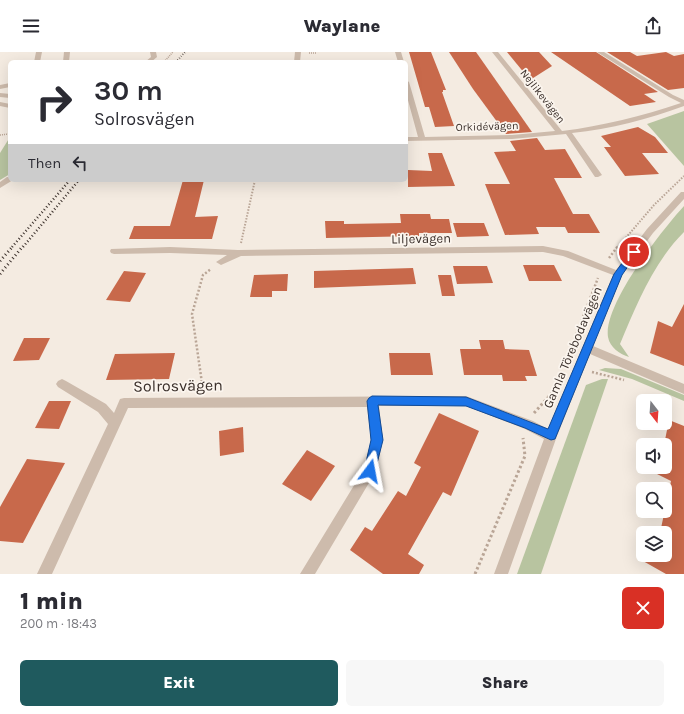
<!DOCTYPE html>
<html lang="en">
<head>
<meta charset="utf-8">
<style>
	:root { --surface:#fff; --page:#f7f7f7; --text:#2b2b33; --muted:#7c7c81; --accent:#1f5a5e }
	body { margin:0; font-family:Karla,sans-serif; background:var(--page); color:var(--text); height:100vh; display:flex; flex-direction:column; font-size:15px; white-space:nowrap }
	* { box-sizing:border-box; margin:0 }
	p { font-size:13px; color:var(--muted) }
	.icon { flex:none; width:22px; height:22px; fill:none; stroke:currentColor; stroke-width:2; stroke-linecap:round; stroke-linejoin:round }
	.map { position:relative; height:522px; overflow:hidden }
	.panel { display:flex; flex-direction:column; background:var(--surface); flex:1 }
	.panel>* { flex:none }
	.guide { position:absolute; left:8px; top:8px; width:400px; height:122px; border-radius:6px; box-shadow:0 4px 16px #0002; background:#fff; color:var(--text); overflow:hidden }
	.needle { width:26px; rotate:163deg }
	.buttons { position:absolute; left:636px; top:342px; display:grid; gap:8px }
	.buttons a { display:grid; place-items:center; width:36px; height:36px; border-radius:6px; background:var(--surface); box-shadow:0 4px 16px #0002; font-size:20px }
	.pin { position:absolute; display:grid; place-items:center; width:34px; height:34px; color:#fff; margin:-17px; border:2px solid #fff; border-radius:50%; box-shadow:0 1px 4px #0007 }
	.me { position:absolute; width:44px; margin:-22px; rotate:13deg; stroke-linejoin:round; filter:drop-shadow(0 0 3px #0008) }
	.turn { display:flex; align-items:center; gap:14px; height:84px; padding:0 20px; font-size:18px }
	.turn .icon { width:52px; height:52px; stroke-width:2.5 }
	.turn b { display:block; font-size:28px; line-height:34px }
	.then { display:flex; align-items:center; height:38px; padding:0 20px; background:#0003; gap:8px; font-size:15px }
	.round { display:grid; place-items:center; flex:none; width:42px; height:42px; border-radius:6px; background:var(--page) }
	.summary { display:flex; align-items:center; justify-content:space-between; height:68px; padding:0 20px }
	h1 { font-size:24px; font-weight:800; line-height:30px }
	.primary-button { display:flex; gap:8px; margin-top:auto; padding:8px 20px }
	.primary-button a { flex:1; height:46px; border-radius:6px; background:var(--accent); color:#fff; font-size:16px; font-weight:800; line-height:46px; text-align:center }
	.primary-button a+a { background:var(--page); color:var(--text) }
	header { display:flex; justify-content:space-between; align-items:center; height:52px; padding:0 20px; background:var(--surface); font-size:18px; font-weight:800 }
	.map>svg:first-child { display:block }
	.green { fill:#b8c4a0 }
	.building { fill:#c8694b }
	.lines { fill:none; stroke-linecap:round; stroke-linejoin:round }
	.path-far3 { stroke:#b9a596; stroke-width:1.5; stroke-dasharray:1 1; stroke-linecap:butt }
	.path-far2 { stroke:#b9a596; stroke-width:2; stroke-dasharray:1.5 1.5; stroke-linecap:butt }
	.path-far1 { stroke:#b9a596; stroke-width:2.5; stroke-dasharray:2 2; stroke-linecap:butt }
	.path { stroke:#b9a596; stroke-width:3; stroke-dasharray:2.5 2.5; stroke-linecap:butt }
	.minor { fill:#cdbbac; fill-rule:evenodd }
	.rail-far2 { stroke:#3b302b; stroke-width:2; stroke-dasharray:0.5 2; stroke-linecap:butt }
	.rail-far1 { stroke:#3b302b; stroke-width:2.5; stroke-dasharray:1 2.5; stroke-linecap:butt }
	.rail { stroke:#3b302b; stroke-width:3; stroke-dasharray:1 3; stroke-linecap:butt }
	.route { fill:#1a73e8; stroke:#114b97 }
	.labels { text-anchor:middle; stroke-width:3.5; stroke-linejoin:round; paint-order:stroke }
	.far-street-label { font-size:11px; fill:#3b302b; stroke:#fbf5ee }
	.street-label { font-size:13px; fill:#3b302b; stroke:#fbf5ee }
	.near-street-label { font-size:16px; fill:#3b302b; stroke:#fbf5ee }
</style>
</head>
<body>
<header><svg class="icon" aria-label="menu" viewBox="0 0 24 24"><path d="M4 6h16M4 12h16M4 18h16"/></svg>Waylane<svg class="icon" aria-label="share" viewBox="0 0 24 24"><path d="M12 15V3M7 8l5-5 5 5M5 13v7h14v-7"/></svg></header>
<div class="map">
<svg width="684" height="522" viewBox="0 0 684 522">
	<rect width="100%" height="100%" fill="#f4ebe1"/>
	<!-- green -->
	<g class="green">
		<path d="M684 59V114L647 72Z"/>
		<path d="M10 85V122L0 128V101Z"/>
		<path d="M684 154V180C653 211 637 252 620 292L629 305C620 302 610 296 608 285 603 253 662 178 684 154Z"/>
		<path d="M605 316 621 317 684 343V349L632 327 599 318Z"/>
		<path d="M602 327H608L541 522H517L586 333Z"/>
	</g>
	<!-- building -->
	<g class="building">
		<path d="M409 0H431L446 38H443V40H442L454 74 435 75 429 55H425Z"/>
		<path d="M449 0H476L532 80 506 82 473 37Z"/>
		<path d="M507 0H539L552 14 530 28Z"/>
		<path d="M551 0H596L658 40 644 42 656 50 630 54Z"/>
		<path d="M607 0H630L637 4 666 0 674 4 684 2V36L668 38Z"/>
		<path d="M638 75 655 85 668 101H642L659 122 625 124 604 95H611L601 84Z"/>
		<path d="M537 86 545 98 565 97 582 126H554L573 162H589L600 181H568L565 175H536L539 182 505 183 485 132H510L494 100 516 99 510 89Z"/>
		<path d="M428 101H442L455 134 408 135V118L432 119Z"/>
		<path d="M183 128H204L195 165 218 164 212 187H129L134 174H170Z"/>
		<path d="M400 162H430L431 167H449L452 181H419V184L326 186 325 169H344V172L401 171Z"/>
		<path d="M453 171H484L489 184 457 185Z"/>
		<path d="M523 213H554L562 229H529Z"/>
		<path d="M453 214H487L493 231 457 232Z"/>
		<path d="M413 216 416 232 314 236V219Z"/>
		<path d="M124 219 146 221 130 250 106 248Z"/>
		<path d="M288 222 287 239H272V245H250L254 223Z"/>
		<path d="M438 223H451L455 244H442Z"/>
		<path d="M684 252V314L650 301 658 269 672 275Z"/>
		<path d="M24 286H50L39 308 13 309Z"/>
		<path d="M479 288H503L505 297 529 298 537 324H525L527 329H503L502 323H464L460 297H481Z"/>
		<path d="M175 301 169 327 106 328 115 302Z"/>
		<path d="M389 301H430L433 323H391Z"/>
		<path d="M49 349H71L59 377 35 376Z"/>
		<path d="M439 361 479 379 451 444 443 440 408 502 424 513 419 522H383L350 498 365 475 372 479 398 439 406 444 421 415 414 411Z"/>
		<path d="M669 368 684 374V522H666L643 509 644 503H665V481H660L671 429 657 422 659 415H665V393H664Z"/>
		<path d="M243 375 244 400 220 404 219 379Z"/>
		<path d="M307 398 335 414 311 449 282 432Z"/>
		<path d="M27 407 65 411 23 491 0 489V455Z"/>
	</g>
	<g class="lines">
		<!-- path-far3 -->
		<g class="path-far3">
			<path d="M309 1H317"/>
			<path d="M164 10 173 0"/>
			<path d="M0 83 9 82"/>
		</g>
		<!-- path-far2 -->
		<g class="path-far2">
			<path d="M241 191 255 128"/>
			<path d="M618 195 654 153 684 124"/>
		</g>
		<!-- path-far1 -->
		<g class="path-far1">
			<path d="M609 206 618 194"/>
			<path d="M566 309 598 226"/>
			<path d="M592 320 624 328"/>
			<path d="M203 338 192 262 203 223 211 217"/>
		</g>
		<!-- path -->
		<g class="path">
			<path d="M534 361 552 341"/>
			<path d="M475 522 525 404 523 386"/>
		</g>
		<!-- minor -->
		<g class="minor">
			<path d="M36 0H42L40 10H34Z"/>
			<path d="M64 0H70L69 10H63Z"/>
			<path d="M150 0H156L157 5 151 10H145L151 5Z"/>
			<path d="M295 0H301L300 10H294Z"/>
			<path d="M395 0H401L404 10H398Z"/>
			<path d="M492 0H498L562 79C603 74 642 64 681 51L669 45 597 0H604L673 43 684 48V54C648 67 611 77 572 81L602 123 598 125H595L566 82 512 87 406 89V85H418L406 41V28L409 30 425 85 512 83 555 79Z"/>
			<path d="M10 31V35L0 37V33Z"/>
			<path d="M0 41 10 42V46L0 45Z"/>
			<path d="M0 50 10 52V56L0 54Z"/>
			<path d="M7 125H10V128H13L0 136V130Z"/>
			<path d="M681 140H684V147L653 181 622 223 593 294 684 332V342L590 302 557 384 508 522H494L544 387 525 377 466 354H379L383 388 376 419 315 522H300L364 417 371 388 367 355 128 356 52 522H37L108 372 98 360 58 335 56 332 58 329 62 327 66 329 106 352 114 361 120 347 124 346 466 344 533 369 548 377 613 223 563 204 543 200 241 204 221 213 216 210 227 203 170 201 114 202 111 201 110 199 111 197 170 195 238 198 543 194 568 199 616 218 647 177Z"/>
		</g>
		<!-- rail-far2 -->
		<path class="rail-far2" d="M176 10 185 0"/>
		<!-- rail-far1 -->
		<g class="rail-far1">
			<path d="M12 195 70 128"/>
			<path d="M23 195 79 128"/>
		</g>
		<!-- rail -->
		<g class="rail">
			<path d="M0 209 13 194"/>
			<path d="M0 222 23 194"/>
		</g>
	</g>
	<!-- route -->
	<path class="route" d="M634 198 638 200 622 223 555 387 551 388 525 376 466 354 378 353 383 388 374 423 370 425 366 423 364 419 371 388 367 349 369 346 372 344 466 345 548 377 614 222 631 199Z"/>
	<g class="labels">
		<!-- far-street labels -->
		<g class="far-street-label">
			<text transform="translate(543 44) rotate(52)" y="4">Nejlikevägen</text>
			<text transform="translate(487 74) rotate(-2)" y="4">Orkidévägen</text>
		</g>
		<!-- street labels -->
		<g class="street-label">
			<text transform="translate(421 186) rotate(-1)" y="5">Liljevägen</text>
			<text transform="translate(572 295) rotate(-67)" y="5">Gamla Törebodavägen</text>
		</g>
		<!-- near-street labels -->
		<g class="near-street-label">
			<text transform="translate(178 333) rotate(-1)" y="6">Solrosvägen</text>
		</g>
	</g>
</svg>
<div class="buttons">
<a><svg class="needle" viewBox="-14 -14 28 28"><path d="M0-13l5 13h-10z" fill="#e53935"/><path d="M0 13l5-13h-10z" fill="#7c7c81"/></svg></a>
<a><svg class="icon" aria-label="sound" viewBox="0 0 24 24"><path d="M4 9h4l5-4v14l-5-4H4zM17 9q2 3 0 6"/></svg></a>
<a><svg class="icon" aria-label="search" viewBox="0 0 24 24"><circle cx="10" cy="10" r="6"/><path d="M15 15l6 6"/></svg></a>
<a><svg class="icon" aria-label="layers" viewBox="0 0 24 24"><path d="M12 4l9 5-9 5-9-5zM3 14l9 5 9-5"/></svg></a>
</div>
<div class="pin" style="left:634px;top:200px;background:#d93025"><svg class="icon" aria-label="arrive" viewBox="0 0 24 24"><path d="M6 21V4h12l-3 4 3 4H6"/></svg></div>
<svg class="me" style="left:370px;top:419px" viewBox="-20 -20 40 40"><path d="M0-17L14 15 0 8-14 15z" fill="#1a73e8" stroke="#fff" stroke-width="4"/></svg>
<div class="guide">
<div class="turn"><svg class="icon" aria-label="right" viewBox="0 0 24 24"><path d="M7 20v-9h11M14 6l5 5-5 5"/></svg><div><b>30 m</b>Solrosvägen</div></div>
<div class="then">Then<svg class="icon" aria-label="left" viewBox="0 0 24 24"><path d="M17 20v-9H6M10 6l-5 5 5 5"/></svg></div>
</div>
</div>
<section class="panel">
<div class="summary"><div><h1>1 min</h1><p>200 m · 18:43</p></div><a class="round" style="background:#d93025;color:#fff"><svg class="icon" aria-label="close" viewBox="0 0 24 24"><path d="M6 6l12 12M18 6L6 18"/></svg></a></div>
<div class="primary-button"><a>Exit</a><a>Share</a></div>
</section>
</body>
</html>
